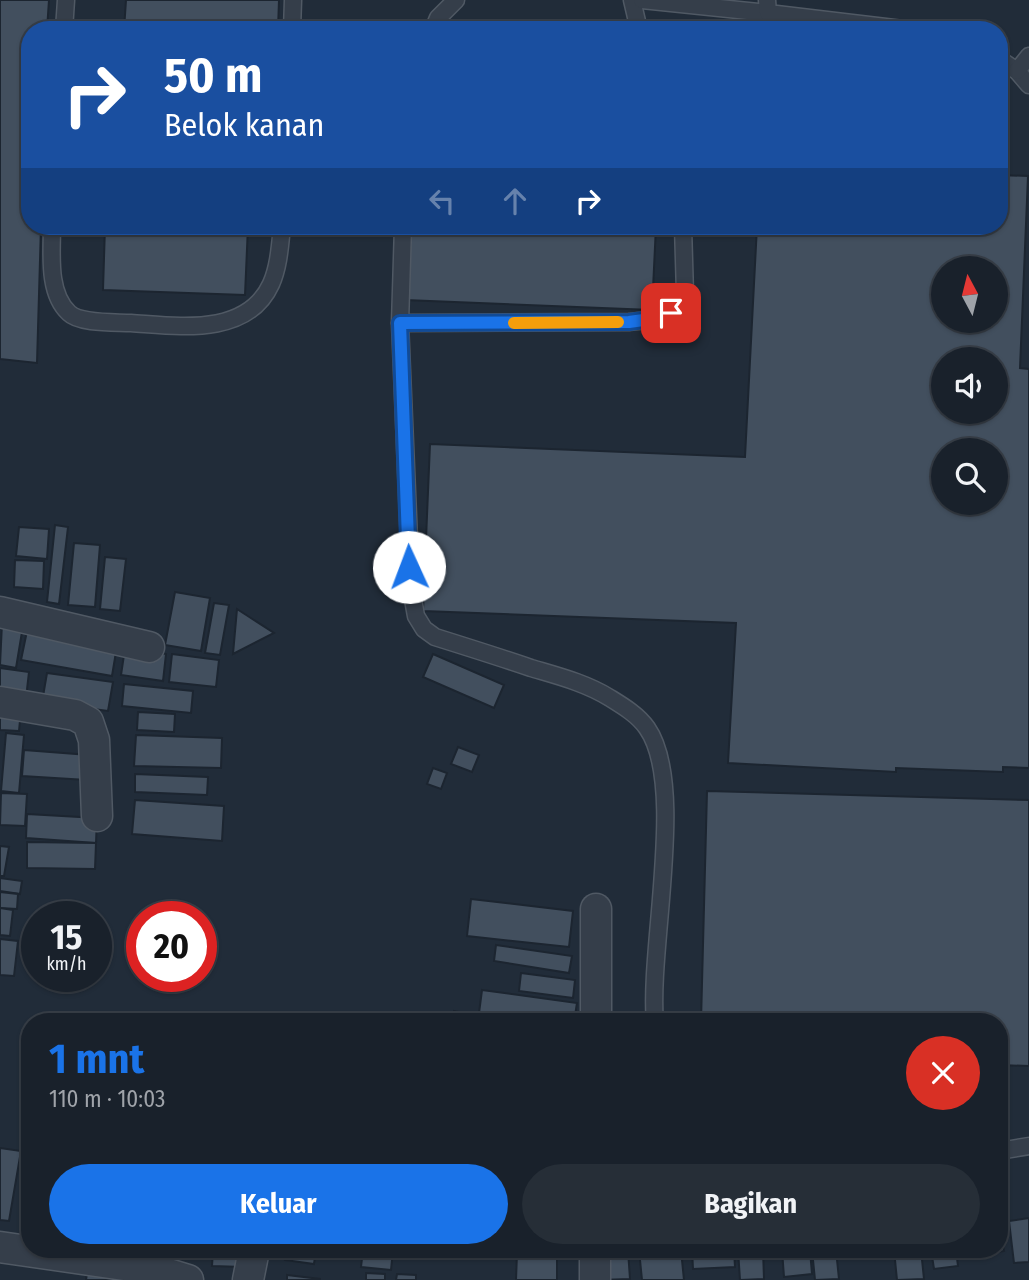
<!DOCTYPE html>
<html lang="id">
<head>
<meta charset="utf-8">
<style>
	:root { --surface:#19212b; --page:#262e37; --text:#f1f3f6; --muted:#9fa3a9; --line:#373e47; --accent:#1a73e8 }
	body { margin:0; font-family:"Fira Sans Condensed",sans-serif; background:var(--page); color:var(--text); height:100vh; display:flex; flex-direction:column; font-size:26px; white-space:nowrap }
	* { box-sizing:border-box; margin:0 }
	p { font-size:23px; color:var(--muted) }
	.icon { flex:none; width:38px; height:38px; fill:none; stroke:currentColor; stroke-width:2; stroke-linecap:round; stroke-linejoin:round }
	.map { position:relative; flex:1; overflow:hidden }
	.panel { position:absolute; left:21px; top:1013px; width:987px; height:245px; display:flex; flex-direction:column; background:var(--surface); border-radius:28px; box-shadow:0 2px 5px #0004,0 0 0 2px var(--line) }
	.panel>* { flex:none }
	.top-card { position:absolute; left:21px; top:21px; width:987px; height:214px; border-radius:28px; box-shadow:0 2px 5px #0004,0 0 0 2px var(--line); background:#1a4fa0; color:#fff; overflow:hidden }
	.needle { width:46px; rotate:353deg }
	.controls { position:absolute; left:931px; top:256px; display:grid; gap:14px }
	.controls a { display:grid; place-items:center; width:77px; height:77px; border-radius:50%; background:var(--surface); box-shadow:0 2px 5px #0004,0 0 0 2px var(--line); font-size:35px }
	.speed { position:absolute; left:21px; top:901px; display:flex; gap:14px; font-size:35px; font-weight:700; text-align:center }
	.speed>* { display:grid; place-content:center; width:91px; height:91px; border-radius:50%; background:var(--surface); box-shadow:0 2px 5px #0004,0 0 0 2px var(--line); line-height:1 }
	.speed small { font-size:18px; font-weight:400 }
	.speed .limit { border:10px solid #d22; background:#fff; color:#111 }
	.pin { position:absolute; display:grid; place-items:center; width:60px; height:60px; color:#fff; margin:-30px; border-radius:14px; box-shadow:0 4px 10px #0006 }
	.me { position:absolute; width:77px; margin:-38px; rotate:358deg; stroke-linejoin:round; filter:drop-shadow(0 0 5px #0008) }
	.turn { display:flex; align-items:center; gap:24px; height:147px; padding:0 28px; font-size:32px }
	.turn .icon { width:91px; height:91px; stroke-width:2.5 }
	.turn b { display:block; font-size:49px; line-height:60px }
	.lanes { display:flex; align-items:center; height:66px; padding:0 28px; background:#0003; justify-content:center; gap:35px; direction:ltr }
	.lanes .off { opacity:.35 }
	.round { display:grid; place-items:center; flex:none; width:74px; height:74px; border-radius:37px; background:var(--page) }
	.head { display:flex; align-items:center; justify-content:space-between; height:119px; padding:0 28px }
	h1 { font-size:42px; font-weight:700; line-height:52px; color:var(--accent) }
	.primary-button { display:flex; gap:14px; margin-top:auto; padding:14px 28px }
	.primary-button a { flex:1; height:80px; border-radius:42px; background:var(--accent); color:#fff; font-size:28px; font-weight:700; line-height:80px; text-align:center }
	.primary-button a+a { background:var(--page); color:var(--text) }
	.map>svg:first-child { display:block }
	.building { fill:#424f5e; stroke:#1c2530; stroke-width:2; fill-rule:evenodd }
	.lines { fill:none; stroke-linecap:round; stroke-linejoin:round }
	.lane-casing { stroke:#505964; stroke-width:19 }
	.street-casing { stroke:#505964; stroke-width:33 }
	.lane { stroke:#353e4a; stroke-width:16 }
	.street { stroke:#353e4a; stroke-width:30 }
	.route-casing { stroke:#114b97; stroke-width:18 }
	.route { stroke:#1a73e8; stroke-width:12 }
	.slow { stroke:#f59e0b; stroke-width:12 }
</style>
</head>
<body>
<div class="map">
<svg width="1029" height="1280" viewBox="0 0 1029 1280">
	<rect width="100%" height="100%" fill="#212c39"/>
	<!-- building -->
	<g class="building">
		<path d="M0 0H49L47 30H30V226H41L37 363 0 359Z"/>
		<path d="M126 0H279L278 30H124Z"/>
		<path d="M504 26V30H471V27Z"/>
		<path d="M999 175 1028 176 1020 368 1029 369V768L1003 767V772L896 768V772L728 763 736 623 423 611 430 444 745 457 757 226H999ZM943 268H996V320H943ZM943 359H996V411H943ZM943 450H996V502H943Z"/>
		<path d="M105 226H248L245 295 103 290Z"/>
		<path d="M408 226H656L652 310 405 300Z"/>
		<path d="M55 525 68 527 59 604 47 602Z"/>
		<path d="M19 527 49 529 47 559 16 556Z"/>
		<path d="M74 543 100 545 95 607 68 605Z"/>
		<path d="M105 557 126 559 120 611 100 609Z"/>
		<path d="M15 560 44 561 43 589 14 587Z"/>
		<path d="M175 592 210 598 201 651 165 645Z"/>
		<path d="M214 603 229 605 220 655 205 653Z"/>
		<path d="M237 609 274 633 233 654Z"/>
		<path d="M2 623 23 626 16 668 0 665Z"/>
		<path d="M27 631 117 646 112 676 21 660Z"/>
		<path d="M125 648 166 654 163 681 121 675Z"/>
		<path d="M172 654 219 660 216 687 169 682Z"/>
		<path d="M433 654 504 685 494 708 423 677Z"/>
		<path d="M0 668 29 672 26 698 0 695Z"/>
		<path d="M47 673 113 682 108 711 42 702Z"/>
		<path d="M124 684 193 691 191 713 122 706Z"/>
		<path d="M0 708 21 710 19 731 0 730Z"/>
		<path d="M138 712 175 714 174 732 137 730Z"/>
		<path d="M6 733 24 735 19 793 1 791Z"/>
		<path d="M136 735 222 738 221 768 134 766Z"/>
		<path d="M458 747 479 755 472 772 451 764Z"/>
		<path d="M24 750 89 755 87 780 22 776Z"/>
		<path d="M433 768 447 773 441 789 427 784Z"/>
		<path d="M135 774 208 777 207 795 135 792Z"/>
		<path d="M707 791 1029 800V1066L999 1065V1022H701Z"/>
		<path d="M1 793 27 794 25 826 0 825Z"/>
		<path d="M135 800 224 806 222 841 132 834Z"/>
		<path d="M27 814 97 818 96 843 26 838Z"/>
		<path d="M27 842 96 843 95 869 27 868Z"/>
		<path d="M0 846 9 847 4 876H0Z"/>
		<path d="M0 878 22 881 20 894 0 891Z"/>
		<path d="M0 892 18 894 17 909 0 908Z"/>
		<path d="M471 899 573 911 569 947 467 936Z"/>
		<path d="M0 908 13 910 10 936 0 935Z"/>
		<path d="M0 939 18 941 14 976 0 975Z"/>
		<path d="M496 945 572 956 569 973 494 961Z"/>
		<path d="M521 973 575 980 573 998 519 991Z"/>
		<path d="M482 990 577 1003 574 1022H543L479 1013Z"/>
		<path d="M454 1011 510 1022H452Z"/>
		<path d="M0 1148 21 1151 9 1221 0 1220Z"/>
		<path d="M30 1173V1221H25Z"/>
		<path d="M1029 1218V1262L1014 1263 1009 1221Z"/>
		<path d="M999 1221 1004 1251 962 1257 961 1250H999Z"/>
		<path d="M213 1250H244L243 1267 212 1266Z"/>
		<path d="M287 1250H316L314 1264 285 1260Z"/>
		<path d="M363 1250H393L391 1270 361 1267Z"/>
		<path d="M407 1250H446V1254L407 1253Z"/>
		<path d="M598 1250H628L630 1279 600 1280Z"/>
		<path d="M639 1250H681L684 1280H642Z"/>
		<path d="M692 1250H734L735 1267 693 1269Z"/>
		<path d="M738 1250H763L764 1279 740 1280Z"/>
		<path d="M782 1250H810L812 1274 784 1277Z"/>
		<path d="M812 1250H836L839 1279 815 1280Z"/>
		<path d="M856 1250H882L883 1253 857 1258Z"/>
		<path d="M894 1250H921L924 1279 897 1280Z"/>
		<path d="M931 1250H956L958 1266 934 1269Z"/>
		<path d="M517 1253 557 1254V1280H516Z"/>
		<path d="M88 1267 114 1273 112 1280H86Z"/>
		<path d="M366 1273 385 1274V1280H366Z"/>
		<path d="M397 1274 416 1275V1280H396Z"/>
		<path d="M287 1275 320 1279V1280H287Z"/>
	</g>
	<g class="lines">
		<defs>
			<g id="lane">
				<path d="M632 0 639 30"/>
				<path d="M642 0 768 13"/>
				<path d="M767 0 768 13 911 30"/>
				<path d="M64 30 66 0"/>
				<path d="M292 30 293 0"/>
				<path d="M433 30 438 18 456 0"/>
				<path d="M999 59 1017 71 1029 85"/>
				<path d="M1017 71 1029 56"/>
				<path d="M52 226C52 252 47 293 69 313 80 324 116 322 131 323 178 326 247 337 271 284 279 266 280 245 282 226"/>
				<path d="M403 226 400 323 411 588 416 616 424 629 435 637C467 647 499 657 531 668 558 676 586 683 610 698 623 706 638 715 647 728 687 785 648 949 655 1022"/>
				<path d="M400 323 629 322C650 320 679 319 685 294L683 226"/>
				<path d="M999 1151 1029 1146"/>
			</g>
			<g id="street">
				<path d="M0 612 149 647"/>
				<path d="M0 702 75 715 88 722 94 740 97 816"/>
				<path d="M596 1022V909"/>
				<path d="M0 1247 152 1269 188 1280"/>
				<path d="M248 1280 254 1250"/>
				<path d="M595 1280V1250"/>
			</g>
		</defs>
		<!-- lane casing -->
		<use href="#lane" class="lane-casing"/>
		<!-- street casing -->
		<use href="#street" class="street-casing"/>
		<!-- lane -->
		<use href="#lane" class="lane"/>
		<!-- street -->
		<use href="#street" class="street"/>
	</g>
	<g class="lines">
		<defs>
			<path id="route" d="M409 567 400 323 629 322 658 318 671 313"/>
		</defs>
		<!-- route casing -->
		<use href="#route" class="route-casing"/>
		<!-- route -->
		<use href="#route" class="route"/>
		<!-- slow -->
		<path class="slow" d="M514 323 618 322"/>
	</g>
</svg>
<div class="controls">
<a><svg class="needle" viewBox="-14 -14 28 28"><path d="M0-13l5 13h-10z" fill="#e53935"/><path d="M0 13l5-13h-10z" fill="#9fa3a9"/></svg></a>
<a><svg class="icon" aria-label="sound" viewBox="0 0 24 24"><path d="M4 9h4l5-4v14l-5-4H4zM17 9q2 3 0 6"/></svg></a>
<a><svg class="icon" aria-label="search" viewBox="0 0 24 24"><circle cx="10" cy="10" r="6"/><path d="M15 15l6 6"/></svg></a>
</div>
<div class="speed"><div>15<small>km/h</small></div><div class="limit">20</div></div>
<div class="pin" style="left:671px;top:313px;background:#d93025"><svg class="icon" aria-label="arrive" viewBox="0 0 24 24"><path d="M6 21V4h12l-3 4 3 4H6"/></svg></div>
<svg class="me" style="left:409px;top:567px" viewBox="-20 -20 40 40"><circle r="19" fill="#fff"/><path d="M0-13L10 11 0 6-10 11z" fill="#1a73e8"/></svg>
<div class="top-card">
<div class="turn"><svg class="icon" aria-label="right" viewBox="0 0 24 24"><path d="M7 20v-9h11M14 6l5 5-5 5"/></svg><div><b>50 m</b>Belok kanan</div></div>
<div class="lanes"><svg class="icon off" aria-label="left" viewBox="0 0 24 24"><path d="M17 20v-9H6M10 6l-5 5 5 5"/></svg><svg class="icon off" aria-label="ahead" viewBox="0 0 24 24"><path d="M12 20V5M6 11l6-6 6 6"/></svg><svg class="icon" aria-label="right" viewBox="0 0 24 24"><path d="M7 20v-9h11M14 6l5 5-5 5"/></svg></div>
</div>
<section class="panel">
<div class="head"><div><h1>1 mnt</h1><p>110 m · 10:03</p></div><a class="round" style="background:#d93025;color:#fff"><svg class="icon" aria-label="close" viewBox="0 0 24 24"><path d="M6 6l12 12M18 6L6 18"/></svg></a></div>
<div class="primary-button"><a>Keluar</a><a>Bagikan</a></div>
</section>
</div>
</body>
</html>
